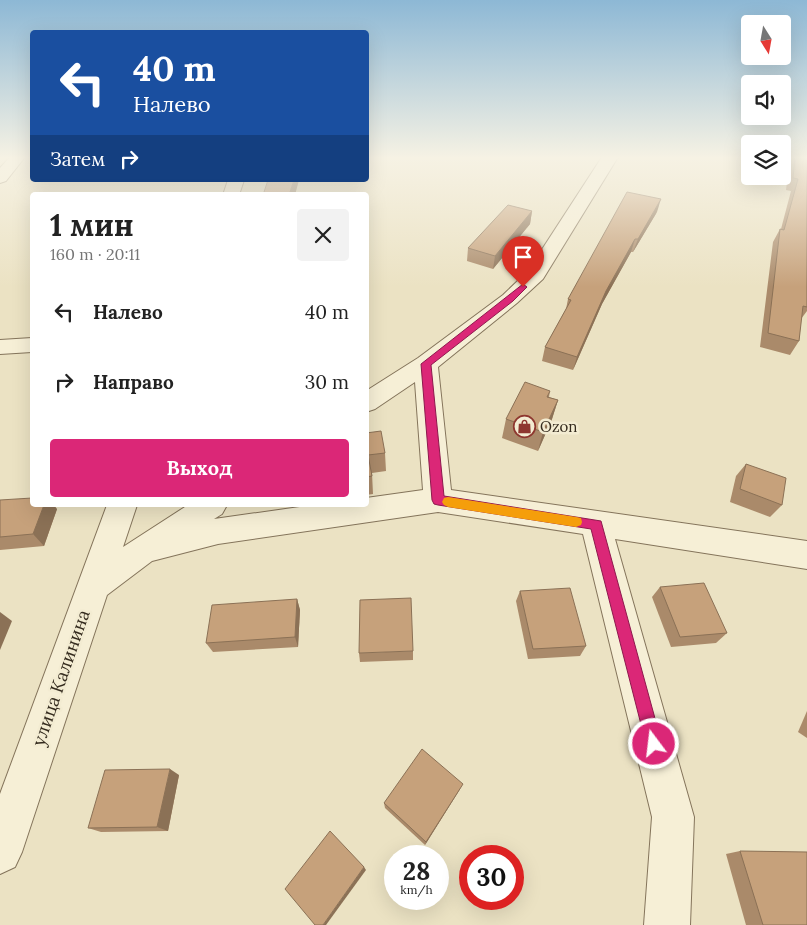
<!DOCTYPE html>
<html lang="ru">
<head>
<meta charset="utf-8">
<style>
	:root { --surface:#fff; --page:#f2f2f2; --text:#222; --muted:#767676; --accent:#db2777 }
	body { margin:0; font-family:Lora,serif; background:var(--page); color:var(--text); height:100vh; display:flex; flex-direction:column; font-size:19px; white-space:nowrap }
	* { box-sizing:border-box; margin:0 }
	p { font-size:16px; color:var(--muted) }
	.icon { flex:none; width:28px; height:28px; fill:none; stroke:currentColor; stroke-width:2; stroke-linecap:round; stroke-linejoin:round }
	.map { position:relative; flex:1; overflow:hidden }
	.details { position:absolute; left:30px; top:192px; width:339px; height:315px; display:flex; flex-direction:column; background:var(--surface); border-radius:5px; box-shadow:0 5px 20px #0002 }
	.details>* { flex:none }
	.guide { position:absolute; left:30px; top:30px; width:339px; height:152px; border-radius:5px; box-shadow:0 5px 20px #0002; background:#1a4fa0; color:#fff; overflow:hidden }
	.needle { width:32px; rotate:169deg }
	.fabs { position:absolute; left:741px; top:15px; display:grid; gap:10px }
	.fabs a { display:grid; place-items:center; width:50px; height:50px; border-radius:5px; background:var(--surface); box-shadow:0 5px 20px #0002; font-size:25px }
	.speed { position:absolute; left:384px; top:845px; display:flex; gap:10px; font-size:25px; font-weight:700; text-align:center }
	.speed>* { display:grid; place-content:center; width:65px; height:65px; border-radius:50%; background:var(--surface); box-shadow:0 5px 20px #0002; line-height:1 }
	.speed small { font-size:12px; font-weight:400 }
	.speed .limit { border:8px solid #d22; background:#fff; color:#111 }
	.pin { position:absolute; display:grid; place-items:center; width:42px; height:42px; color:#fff; margin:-51px -21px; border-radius:50% 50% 50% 0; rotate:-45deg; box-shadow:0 0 5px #0007 }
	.pin .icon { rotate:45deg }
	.me { position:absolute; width:55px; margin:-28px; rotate:345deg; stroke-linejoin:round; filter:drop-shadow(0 0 4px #0008) }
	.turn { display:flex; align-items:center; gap:18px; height:105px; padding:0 20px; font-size:22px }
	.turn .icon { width:65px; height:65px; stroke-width:2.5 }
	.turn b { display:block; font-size:35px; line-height:42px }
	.then { display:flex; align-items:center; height:48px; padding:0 20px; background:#0003; gap:10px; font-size:19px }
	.round { display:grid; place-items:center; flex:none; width:52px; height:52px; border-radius:5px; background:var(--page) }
	.head { display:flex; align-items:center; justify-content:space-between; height:85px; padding:0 20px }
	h1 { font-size:30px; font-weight:700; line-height:38px }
	.primary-button { display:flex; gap:10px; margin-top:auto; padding:10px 20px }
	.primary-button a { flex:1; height:58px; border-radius:5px; background:var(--accent); color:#fff; font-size:20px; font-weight:700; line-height:58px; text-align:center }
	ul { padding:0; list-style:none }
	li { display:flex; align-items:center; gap:15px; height:70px; padding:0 20px }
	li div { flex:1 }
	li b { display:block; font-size:19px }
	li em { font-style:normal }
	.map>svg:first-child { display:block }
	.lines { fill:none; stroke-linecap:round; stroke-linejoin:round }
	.street-casing { stroke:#84745b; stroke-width:2 }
	.street { fill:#f6efd6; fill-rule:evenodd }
	.wall { fill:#aa8a6a }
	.shaded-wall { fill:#8b7156 }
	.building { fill:#c6a17b; stroke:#8b7156 }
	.route { fill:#db2777; stroke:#8e194d }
	.slow { fill:#f59e0b }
	.labels { text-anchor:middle; stroke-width:5; stroke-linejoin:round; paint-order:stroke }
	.poi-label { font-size:15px; fill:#342b1e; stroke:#f3ecd2; text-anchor:start }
	.near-street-label { font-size:18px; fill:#342b1e; stroke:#f3ecd2 }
</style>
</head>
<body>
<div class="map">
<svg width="807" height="925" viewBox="0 0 807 925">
	<rect width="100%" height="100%" fill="#ebe2c3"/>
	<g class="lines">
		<defs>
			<g id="street">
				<path d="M10 157H25L6 181 0 183V168Z"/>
				<path d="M602 157H618L543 279 517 303 438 367 451 490 807 541V569L615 539 694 817 690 925H644L652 817 583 534 438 512 218 544 152 561 107 595 22 852 15 867 0 874V794L107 505H137L123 547 188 505H227L222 514 214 519 314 505H366V498L423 490 415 382 375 409 366 412V391L418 358 503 295 528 271Z"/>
				<path d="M228 180H244L239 195H223Z"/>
				<path d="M32 338V352L0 354V340Z"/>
			</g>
		</defs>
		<!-- street casing -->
		<use href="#street" class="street-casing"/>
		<!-- street -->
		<use href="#street" class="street"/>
	</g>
	<!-- wall -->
	<g class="wall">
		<path d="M790 157H807V311L801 319 799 341 790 355 760 347 773 242 780 229H781L791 191 786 190Z"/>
		<path d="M532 211 530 224 493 269 467 261 468 248Z"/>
		<path d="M657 212 633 252H631L602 304 573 370 542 361 545 347 566 309 568 299Z"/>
		<path d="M550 391 549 397 558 400 552 419 538 451 502 438 506 419Z"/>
		<path d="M366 433 385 453 386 471 372 473 373 494 366 495Z"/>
		<path d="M746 464 782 505 770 517 730 502 736 476Z"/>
		<path d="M0 500 57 509 44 546 0 550Z"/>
		<path d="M660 587 727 633 716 643 671 647 652 597Z"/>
		<path d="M520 591 586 646 580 656 528 659 516 601Z"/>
		<path d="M297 599 300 610 298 647 213 652 206 643Z"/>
		<path d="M413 651V660L360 662 359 653Z"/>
		<path d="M807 711V738L798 732Z"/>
		<path d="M179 775 168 831 101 832 88 828Z"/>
		<path d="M460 789 425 845 385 808 384 803Z"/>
		<path d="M740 851 807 925H746L726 854Z"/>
	</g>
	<!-- shaded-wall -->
	<g class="shaded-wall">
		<path d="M294 180H299L295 195H289Z"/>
		<path d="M661 199 657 212 633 252 638 239Z"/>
		<path d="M532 211 530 224 493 269 495 256Z"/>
		<path d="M635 239 631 252 602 304 573 370 577 357 606 291Z"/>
		<path d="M558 400 552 419 538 451 543 432Z"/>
		<path d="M44 505H54L57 509 44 546 33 534Z"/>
		<path d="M297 599 300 610 298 647 295 637Z"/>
		<path d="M0 612 12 621 0 650Z"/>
		<path d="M170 769 179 775 168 831 157 827Z"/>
		<path d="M463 784 460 789 425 845 426 842Z"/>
		<path d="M364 867 366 870 326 925H323Z"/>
	</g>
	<!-- building -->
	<g class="building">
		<path d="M795 157H807V307L803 306 799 341 768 333 780 229 784 230 798 179 793 178Z"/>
		<path d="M268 180H294L289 195H263Z"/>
		<path d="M627 192 661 199 638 239H635L606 291 577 357 545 347 571 300 568 299Z"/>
		<path d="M508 205 532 211 495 256 468 248Z"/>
		<path d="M525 382 550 391 547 397 558 400 543 432 506 419Z"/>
		<path d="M381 431 385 453 368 455 372 476 366 477V433Z"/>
		<path d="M746 464 786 478 782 505 740 489Z"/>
		<path d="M32 498V505H44L33 534 0 537V500Z"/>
		<path d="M704 583 727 633 680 637 660 587Z"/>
		<path d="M570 588 586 646 533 649 520 591Z"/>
		<path d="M411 598 413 651 359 653 360 600Z"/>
		<path d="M297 599 295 637 206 643 212 605Z"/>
		<path d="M422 749 463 784 426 842 384 803Z"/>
		<path d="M170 769 157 827 88 828 105 770Z"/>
		<path d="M330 831 364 867 323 925H315L285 889Z"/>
		<path d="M740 851 807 852V925H763Z"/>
	</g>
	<!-- sky -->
	<linearGradient id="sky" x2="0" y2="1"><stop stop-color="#8db8d5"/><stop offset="0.55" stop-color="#f6f2e4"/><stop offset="1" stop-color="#f6f2e4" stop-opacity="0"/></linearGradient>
	<rect width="807" height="287" fill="url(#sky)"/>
	<!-- route -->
	<path class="route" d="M523 284 527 287 513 301 431 365 444 496 601 521 662 744 660 750 654 752 648 750 646 744 591 529 438 505 434 504 432 500 421 364Z"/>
	<!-- slow -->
	<path class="slow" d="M448 497 576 517 581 518 582 522 581 525 576 527 448 507 444 505 442 502 444 498Z"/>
	<!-- icons -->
	<defs>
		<symbol id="shop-ring" viewBox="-11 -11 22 22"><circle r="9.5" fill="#f3ecd2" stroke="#8e372f" stroke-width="1.5"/><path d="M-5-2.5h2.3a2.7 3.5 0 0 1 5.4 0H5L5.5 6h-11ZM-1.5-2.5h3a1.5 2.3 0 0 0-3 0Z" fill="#8e372f"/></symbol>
	</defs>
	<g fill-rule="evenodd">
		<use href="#shop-ring" x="512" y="414" width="25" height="25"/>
	</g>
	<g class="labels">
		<!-- poi labels -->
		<g class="poi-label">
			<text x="540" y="432">Ozon</text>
		</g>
		<!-- near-street labels -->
		<g class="near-street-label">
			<text transform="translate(61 678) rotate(-71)" y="6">улица Калинина</text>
		</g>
	</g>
</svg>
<div class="fabs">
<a><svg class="needle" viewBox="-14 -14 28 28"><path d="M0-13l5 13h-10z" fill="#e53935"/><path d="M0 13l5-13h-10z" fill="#767676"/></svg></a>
<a><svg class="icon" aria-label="sound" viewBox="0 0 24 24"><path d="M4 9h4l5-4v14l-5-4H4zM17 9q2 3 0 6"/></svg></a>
<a><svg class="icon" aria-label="layers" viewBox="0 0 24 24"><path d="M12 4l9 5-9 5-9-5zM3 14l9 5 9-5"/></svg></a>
</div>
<div class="speed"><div>28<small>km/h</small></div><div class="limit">30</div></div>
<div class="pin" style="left:523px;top:287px;background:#d93025"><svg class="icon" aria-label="arrive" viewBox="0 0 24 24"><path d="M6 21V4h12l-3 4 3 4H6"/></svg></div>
<svg class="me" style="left:654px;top:744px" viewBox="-20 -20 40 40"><circle r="17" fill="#db2777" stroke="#fff" stroke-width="3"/><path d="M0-11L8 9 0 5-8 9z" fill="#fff"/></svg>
<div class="guide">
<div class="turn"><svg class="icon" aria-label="left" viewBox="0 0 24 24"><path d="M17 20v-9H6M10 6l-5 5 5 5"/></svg><div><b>40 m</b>Налево</div></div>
<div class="then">Затем<svg class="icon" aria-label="right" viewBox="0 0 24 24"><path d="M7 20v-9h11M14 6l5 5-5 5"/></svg></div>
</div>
<section class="details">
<div class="head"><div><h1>1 мин</h1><p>160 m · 20:11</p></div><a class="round"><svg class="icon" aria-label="close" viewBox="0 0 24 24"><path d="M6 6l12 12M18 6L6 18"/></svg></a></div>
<ul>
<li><svg class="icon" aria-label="left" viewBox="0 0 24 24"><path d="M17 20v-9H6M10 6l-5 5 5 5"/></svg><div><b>Налево</b></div><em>40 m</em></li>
<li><svg class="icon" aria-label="right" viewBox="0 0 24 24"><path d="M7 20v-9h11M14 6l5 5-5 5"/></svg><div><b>Направо</b></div><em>30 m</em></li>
</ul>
<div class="primary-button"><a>Выход</a></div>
</section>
</div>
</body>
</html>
